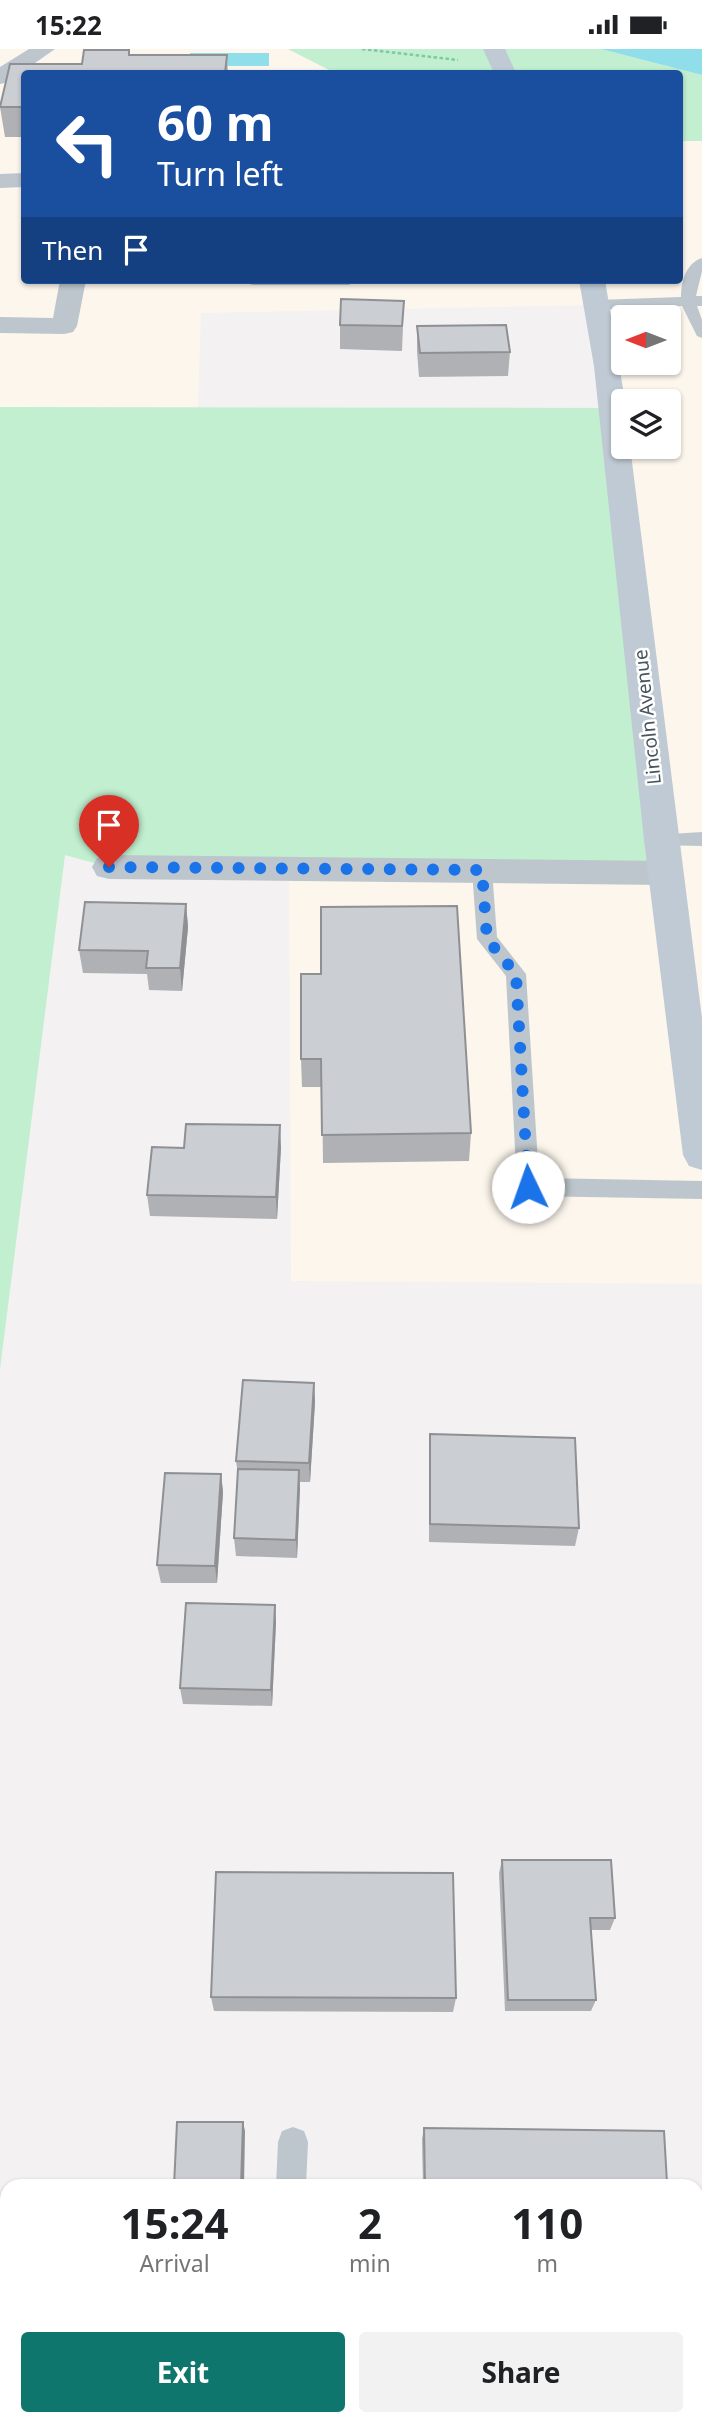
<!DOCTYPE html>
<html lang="en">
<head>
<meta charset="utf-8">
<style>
	:root { --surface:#fff; --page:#f2f2f2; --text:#202124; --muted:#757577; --accent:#0f766e }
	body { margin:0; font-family:"Noto Sans",sans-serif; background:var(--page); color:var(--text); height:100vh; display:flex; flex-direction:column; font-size:26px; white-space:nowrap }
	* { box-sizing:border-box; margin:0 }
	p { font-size:23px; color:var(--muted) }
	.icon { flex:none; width:38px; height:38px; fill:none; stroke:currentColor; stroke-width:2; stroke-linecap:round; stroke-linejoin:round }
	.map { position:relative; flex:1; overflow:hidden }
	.sheet { position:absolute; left:0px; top:2130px; width:704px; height:247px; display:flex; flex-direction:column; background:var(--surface); border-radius:21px 21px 0 0; box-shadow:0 2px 5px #0004 }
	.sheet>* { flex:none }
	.hud { position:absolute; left:21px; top:21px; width:662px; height:214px; border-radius:7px; box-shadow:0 2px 5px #0004; background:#1a4fa0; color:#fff; overflow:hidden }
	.needle { width:46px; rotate:270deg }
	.controls { position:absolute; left:611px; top:256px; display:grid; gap:14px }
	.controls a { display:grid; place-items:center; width:70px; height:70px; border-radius:7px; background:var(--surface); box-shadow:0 2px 5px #0004; font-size:35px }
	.pin { position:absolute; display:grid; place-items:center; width:60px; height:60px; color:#fff; margin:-72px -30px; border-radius:50% 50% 50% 0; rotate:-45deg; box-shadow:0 0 7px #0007 }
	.pin .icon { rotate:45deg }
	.me { position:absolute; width:77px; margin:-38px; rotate:357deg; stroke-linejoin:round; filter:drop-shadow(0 0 5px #0008) }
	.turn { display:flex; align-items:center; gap:24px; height:147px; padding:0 21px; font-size:32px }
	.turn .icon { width:91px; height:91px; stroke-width:2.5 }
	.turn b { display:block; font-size:49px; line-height:60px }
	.then { display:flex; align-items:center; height:66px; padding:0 21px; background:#0003; gap:14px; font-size:26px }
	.eta { display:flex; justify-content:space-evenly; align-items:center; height:119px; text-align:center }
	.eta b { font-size:42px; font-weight:700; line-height:49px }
	.cta { display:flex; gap:14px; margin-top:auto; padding:14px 21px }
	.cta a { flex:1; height:80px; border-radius:7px; background:var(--accent); color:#fff; font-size:28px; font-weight:700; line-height:80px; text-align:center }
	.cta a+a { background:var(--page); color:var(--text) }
	.status { display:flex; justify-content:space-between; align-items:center; height:49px; padding:0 35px; background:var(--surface); direction:ltr }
	.status svg { height:19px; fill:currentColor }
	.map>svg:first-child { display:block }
	.commercial { fill:#fcf6ec; fill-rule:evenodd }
	.green { fill:#c1efcf }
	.water { fill:#8fdeea }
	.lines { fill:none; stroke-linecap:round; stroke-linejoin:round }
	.path { stroke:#7acc9e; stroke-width:2.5; stroke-dasharray:3.5 2.5; stroke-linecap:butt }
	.service { fill:#bdc6cd; fill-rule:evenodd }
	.minor { fill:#bdc6cd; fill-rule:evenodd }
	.secondary { fill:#bfcad4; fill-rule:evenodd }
	.wall { fill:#afb1b5 }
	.shaded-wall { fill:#8e9094 }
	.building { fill:#cbced3; stroke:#8e9094; stroke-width:2 }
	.route { stroke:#1a73e8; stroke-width:12; stroke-dasharray:0 21.6 }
	.labels { text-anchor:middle; stroke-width:5; stroke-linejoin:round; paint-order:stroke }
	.street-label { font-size:19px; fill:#49555e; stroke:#fff }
</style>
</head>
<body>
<div class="status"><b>15:22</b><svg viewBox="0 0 49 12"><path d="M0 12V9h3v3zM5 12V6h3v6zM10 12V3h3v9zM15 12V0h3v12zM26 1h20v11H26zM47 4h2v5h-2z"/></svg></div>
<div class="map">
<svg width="702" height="2375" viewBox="0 0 702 2375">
	<rect width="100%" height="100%" fill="#f3f1f1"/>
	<!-- commercial -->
	<path class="commercial" d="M0 0H288L335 24H24V231H679V92H702V1235L291 1232 289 819 664 824 597 256 201 264 198 358H0ZM623 268H668V313H623ZM623 352H668V397H623Z"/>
	<!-- green -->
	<g class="green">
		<path d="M288 0H601L702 26V92H679V24H335Z"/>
		<path d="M0 358 612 359 665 824 109 818 65 806 0 1320Z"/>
	</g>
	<!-- water -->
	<g class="water">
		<path d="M601 0H702V26Z"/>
		<path d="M190 4H269V17H188Z"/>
	</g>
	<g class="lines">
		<!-- path -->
		<path class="path" d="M362 0 458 11"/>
		<!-- service -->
		<g class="service">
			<path d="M702 209V222L696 247H702V257H697L702 271V289L697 287 682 257 597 261 589 256 597 251 681 248C681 233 686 214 702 209Z"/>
			<path d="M244 231H357L349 236H252Z"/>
			<path d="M702 783V797L654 796 651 791 654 786Z"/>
			<path d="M482 814 489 816 492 821 497 888 526 925 539 1129 702 1132V1150L528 1147 520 1144 517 1138 506 927 477 890 472 821 475 816Z"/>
			<path d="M293 2078 304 2082 308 2093 306 2137H276L278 2093 282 2082Z"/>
			<path d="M266 2370H298L297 2375H265Z"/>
		</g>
		<!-- minor -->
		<g class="minor">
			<path d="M29 0H55L8 33 0 35V18Z"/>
			<path d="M24 124V138L0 139V125Z"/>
			<path d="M60 231H86L77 277 73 283 64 285 0 284V268L53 269Z"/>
			<path d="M109 806 665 812 677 815 682 824 677 833 665 836 109 830 97 827 92 818 97 809Z"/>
		</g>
		<!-- secondary -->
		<g class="secondary">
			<path d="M483 0H505L516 24H494Z"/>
			<path d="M579 231H605L625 352 623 397H630L702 969V1121L689 1117 683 1106 644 791 594 317Z"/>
		</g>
	</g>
	<!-- wall -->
	<g class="wall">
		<path d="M84 1H129L130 6H227L228 24H24V88H5L0 58 10 15H82Z"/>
		<path d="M404 252 402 302 340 300V276Z"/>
		<path d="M417 277 510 303 508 327 419 328 417 302Z"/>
		<path d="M186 855 188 878 182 942 149 941 147 925 83 924 79 901Z"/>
		<path d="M321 925 471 1084 469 1112 323 1114 322 1038H302L301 1010Z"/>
		<path d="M281 1098 277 1170 150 1167 147 1146 184 1099Z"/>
		<path d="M314 1334 315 1353 310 1433H300L297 1509 236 1507 234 1489 238 1425 236 1412Z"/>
		<path d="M430 1385 579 1479 575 1497 429 1493V1404Z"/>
		<path d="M221 1425 223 1443 217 1534H161L157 1516Z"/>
		<path d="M275 1556 276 1573 272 1657 183 1655 180 1639Z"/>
		<path d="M502 1811 615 1869 610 1881H591L596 1951 591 1962H505L499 1824Z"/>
		<path d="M211 1948 456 1949 453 1963 214 1962Z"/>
		<path d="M424 2079 667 2134 664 2137H423L422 2090Z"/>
	</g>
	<!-- shaded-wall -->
	<g class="shaded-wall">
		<path d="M186 855 188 878 182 942 180 919Z"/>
		<path d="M280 1076 281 1098 277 1170 276 1148Z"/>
		<path d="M314 1334 315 1353 310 1433 309 1414Z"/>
		<path d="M299 1421 300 1440 297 1509 296 1491Z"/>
		<path d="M221 1425 223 1443 217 1534 215 1517Z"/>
		<path d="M275 1556 276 1573 272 1657 271 1641Z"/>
		<path d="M243 2073 245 2082 244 2137H241Z"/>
	</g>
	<!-- building -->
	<g class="building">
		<path d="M84 1H129V6H227L225 24H24V58H0L10 15H82Z"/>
		<path d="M341 250 404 252 402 277 340 276Z"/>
		<path d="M506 276 510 303 420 304 417 277Z"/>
		<path d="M85 853 186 855 180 919H146L148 902 79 901Z"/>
		<path d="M457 857 471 1084 322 1086 321 1010H301V925H321V858Z"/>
		<path d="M186 1075 280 1076 276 1148 147 1146 152 1098 184 1099Z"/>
		<path d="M243 1331 314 1334 309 1414 236 1412Z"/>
		<path d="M430 1385 575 1389 579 1479 430 1475Z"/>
		<path d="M238 1420 299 1421 296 1491 234 1489Z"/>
		<path d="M165 1424 221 1425 215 1517 157 1516Z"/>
		<path d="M186 1554 275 1556 271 1641 180 1639Z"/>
		<path d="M502 1811H611L615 1869H590L596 1951H508Z"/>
		<path d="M216 1823 453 1824 456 1949 211 1948Z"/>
		<path d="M177 2073H243L241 2137H174Z"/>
		<path d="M424 2079 664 2082 667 2134H656V2137H425Z"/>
		<rect x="161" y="2370" width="71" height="5"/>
		<rect x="333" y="2370" width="73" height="5"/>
		<path d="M422 2370H681L682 2375H422Z"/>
	</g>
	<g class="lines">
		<!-- route -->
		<path class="route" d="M109 818 482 821 487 890 516 925 528 1138"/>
	</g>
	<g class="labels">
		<!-- street labels -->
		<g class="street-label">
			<text transform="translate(647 668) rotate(-96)" y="7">Lincoln Avenue</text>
		</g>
	</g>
</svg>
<div class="controls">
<a><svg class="needle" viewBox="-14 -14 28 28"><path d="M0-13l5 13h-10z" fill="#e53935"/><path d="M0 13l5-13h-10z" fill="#757577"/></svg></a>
<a><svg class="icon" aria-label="layers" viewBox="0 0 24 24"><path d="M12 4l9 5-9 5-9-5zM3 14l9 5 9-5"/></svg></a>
</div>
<div class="pin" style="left:109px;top:818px;background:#d93025"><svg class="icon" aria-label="arrive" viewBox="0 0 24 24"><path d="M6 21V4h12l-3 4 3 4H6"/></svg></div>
<svg class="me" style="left:528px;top:1138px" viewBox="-20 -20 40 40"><circle r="19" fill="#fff"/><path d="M0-13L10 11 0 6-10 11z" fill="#1a73e8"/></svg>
<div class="hud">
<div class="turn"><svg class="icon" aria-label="left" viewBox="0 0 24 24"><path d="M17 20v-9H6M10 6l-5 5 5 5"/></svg><div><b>60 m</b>Turn left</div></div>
<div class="then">Then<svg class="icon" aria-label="arrive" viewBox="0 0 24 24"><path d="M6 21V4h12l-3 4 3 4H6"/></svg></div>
</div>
<section class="sheet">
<div class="eta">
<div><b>15:24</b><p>Arrival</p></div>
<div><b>2</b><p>min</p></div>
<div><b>110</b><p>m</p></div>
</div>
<div class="cta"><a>Exit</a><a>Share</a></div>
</section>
</div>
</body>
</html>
